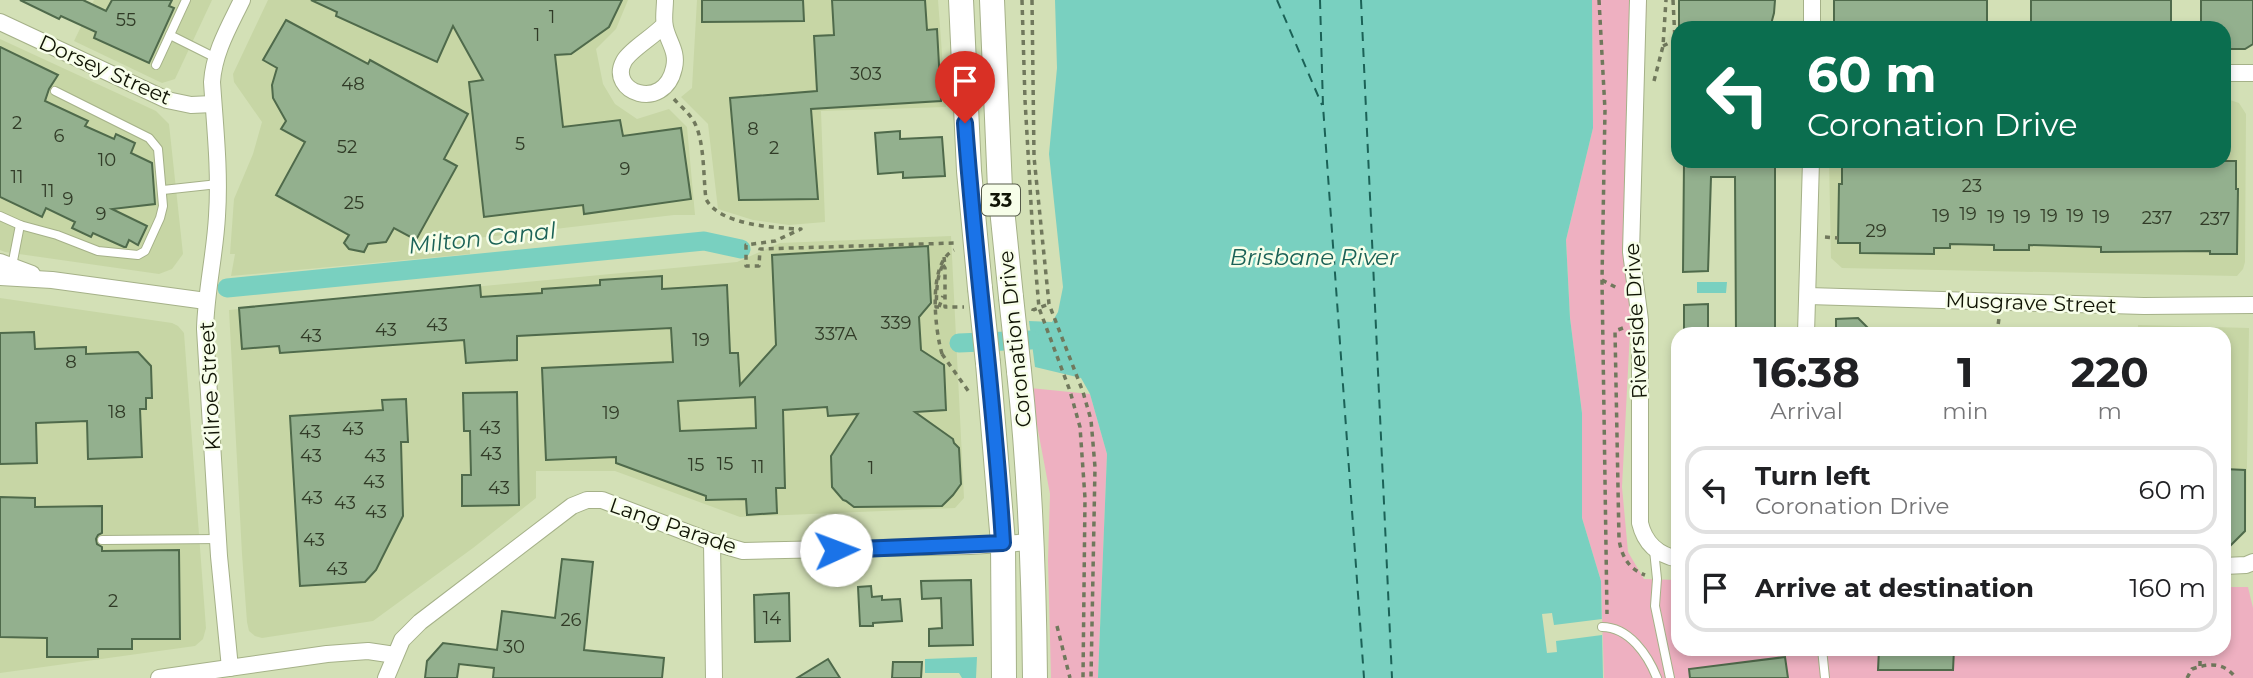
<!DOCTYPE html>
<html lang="en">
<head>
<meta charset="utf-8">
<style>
	:root { --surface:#fff; --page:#f6f6f6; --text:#202124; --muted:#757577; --line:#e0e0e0 }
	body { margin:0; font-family:Montserrat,sans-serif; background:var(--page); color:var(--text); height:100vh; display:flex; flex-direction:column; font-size:26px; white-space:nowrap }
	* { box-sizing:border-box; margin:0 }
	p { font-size:23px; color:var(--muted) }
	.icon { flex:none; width:38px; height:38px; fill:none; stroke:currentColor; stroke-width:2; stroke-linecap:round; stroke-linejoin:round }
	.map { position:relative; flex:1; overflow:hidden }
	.sheet { position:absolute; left:1671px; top:327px; width:560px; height:329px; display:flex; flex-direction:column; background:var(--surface); border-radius:21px; box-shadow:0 4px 10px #0003 }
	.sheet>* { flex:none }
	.banner { position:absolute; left:1671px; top:21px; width:560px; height:147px; border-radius:21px; box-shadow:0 4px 10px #0003; background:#0b6e4f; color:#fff; overflow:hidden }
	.pin { position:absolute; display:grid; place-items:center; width:60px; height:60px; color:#fff; margin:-72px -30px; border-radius:50% 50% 50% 0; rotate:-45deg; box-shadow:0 0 7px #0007 }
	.pin .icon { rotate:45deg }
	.me { position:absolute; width:77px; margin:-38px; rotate:88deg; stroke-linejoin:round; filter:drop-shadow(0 0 5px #0008) }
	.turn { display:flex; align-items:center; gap:24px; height:147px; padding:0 21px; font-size:32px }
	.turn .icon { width:91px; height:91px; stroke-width:2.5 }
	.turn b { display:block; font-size:49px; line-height:60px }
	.eta { display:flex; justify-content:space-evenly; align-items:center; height:119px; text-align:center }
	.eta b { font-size:42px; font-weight:700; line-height:49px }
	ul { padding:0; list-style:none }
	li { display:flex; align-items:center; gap:21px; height:88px; margin:0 14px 10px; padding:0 7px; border:4px solid var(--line); border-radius:21px }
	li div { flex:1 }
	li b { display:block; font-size:26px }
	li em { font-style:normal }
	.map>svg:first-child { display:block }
	.built { fill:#c7d6a5 }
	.green { fill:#eeb0c1 }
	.water { fill:#79d0c0 }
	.pier { fill:#d3e0b6 }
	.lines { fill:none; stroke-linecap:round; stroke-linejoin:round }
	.canal { stroke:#79d0c0; stroke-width:19 }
	.ferry { stroke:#1b6257; stroke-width:2; stroke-dasharray:9 7; stroke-linecap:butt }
	.building { fill:#93b08e; stroke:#4f6a4b; stroke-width:2; fill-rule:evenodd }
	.service-casing { stroke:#a5b188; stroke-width:10 }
	.minor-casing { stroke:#a5b188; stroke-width:18 }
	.trunk-casing { stroke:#a5b188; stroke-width:26 }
	.path { stroke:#70785c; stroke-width:3.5; stroke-dasharray:5 5; stroke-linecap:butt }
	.service { stroke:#fff; stroke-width:8 }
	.minor { stroke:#fff; stroke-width:16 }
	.trunk { stroke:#fff; stroke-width:24 }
	.trunk-bridge-casing { stroke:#a5b188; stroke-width:26; stroke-linecap:butt }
	.path-bridge { stroke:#70785c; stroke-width:3.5; stroke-dasharray:5 5; stroke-linecap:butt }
	.trunk-bridge { stroke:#fff; stroke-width:24 }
	.route-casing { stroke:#114b97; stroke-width:18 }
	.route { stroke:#1a73e8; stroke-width:12 }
	.labels { text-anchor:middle; stroke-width:5; stroke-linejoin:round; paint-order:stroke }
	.number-label { font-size:18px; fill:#313b27 }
	.shield { fill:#f7fee9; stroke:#555a49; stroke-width:2 }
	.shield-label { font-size:19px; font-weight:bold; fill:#101405 }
	.street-label { font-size:21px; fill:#101405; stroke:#f7fee9 }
	.water-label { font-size:23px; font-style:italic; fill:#1b6257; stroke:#f7fee9 }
</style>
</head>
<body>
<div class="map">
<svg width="2253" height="678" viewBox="0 0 2253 678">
	<rect width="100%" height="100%" fill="#d3e0b6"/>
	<!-- built -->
	<g class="built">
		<path d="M94 0H212L175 79 162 83 74 41Z"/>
		<path d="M268 0H628L616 29 596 49 603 84 615 104 637 119 669 109 687 127 695 215H674L469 239 470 254 231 276 235 254H230L234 199 253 154 262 122 234 82 233 74Z"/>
		<path d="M697 0H938L946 107 821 111 825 222 789 225 753 220 718 209 708 124 681 97 692 88Z"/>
		<path d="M0 39 156 111 169 124 183 254 172 269 159 274 5 252 0 250Z"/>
		<path d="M2224 98 2239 103 2246 114 2245 262 2243 269 2237 276 1842 268 1831 258 1829 161H2224Z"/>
		<path d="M951 236 964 498 955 508 740 517 615 471H536V498L473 548 373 621 262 638 255 636 249 631 247 622 242 554 229 310 737 262 780 243Z"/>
		<path d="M0 298 172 323 178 326 184 333 206 628 203 639 195 646 0 673Z"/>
		<path d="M2138 325 2249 328 2246 532 2234 543H2224V334H2138Z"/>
	</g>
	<!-- green -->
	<g class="green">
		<path d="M1592 0H1647L1622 487 1628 552 1644 579 1678 580V649H2224V587H2248L2253 608V678H1604L1601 581 1582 518V413L1570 318 1566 240 1593 128Z"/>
		<path d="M1030 388 1090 394 1107 454 1098 678H1051L1048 561 1050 494Z"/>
	</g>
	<!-- water -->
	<g class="water">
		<path d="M1055 0H1592L1593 128 1566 240 1570 318 1582 413V518L1601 581 1603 678H1098L1107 454 1090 394 1081 378 1035 367 1029 321 1052 322 1058 312 1063 287 1049 154 1057 68Z"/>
		<path d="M1697 282H1727L1726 293H1697Z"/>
		<path d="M977 657 976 678H962L959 673H925V659Z"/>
	</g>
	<!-- pier -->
	<path class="pier" d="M1552 613 1554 625 1602 619V635L1556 641 1557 652 1547 653 1542 614Z"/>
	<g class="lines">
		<!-- canal -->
		<g class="canal">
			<path d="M227 288 704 241 741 249"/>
			<path d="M959 343 1031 340"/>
		</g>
		<!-- ferry -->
		<g class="ferry">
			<path d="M1277 0 1322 105"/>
			<path d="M1320 0 1323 106 1364 678"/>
			<path d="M1361 0 1392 678"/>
		</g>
	</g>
	<!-- building -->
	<g class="building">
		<path d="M20 0H83L106 11 112 0H172L169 6 174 8 149 63 94 38 96 32 61 16 59 19Z"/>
		<path d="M311 0H622L609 27 571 54 555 55 563 127 620 120 623 136 681 128 691 199 584 214 583 205 484 217 469 82 483 80 453 26 437 62 336 16 337 12Z"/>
		<path d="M702 0H803L804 21 702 22Z"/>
		<path d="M832 0H925L927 30 937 29 941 101 811 109 818 199 739 200 730 98 817 91 814 36 834 35Z"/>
		<path d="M1679 0H1775L1774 13 1770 28H1679Z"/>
		<rect x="1834" y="0" width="153" height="28"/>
		<rect x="2031" y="0" width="140" height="28"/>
		<path d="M2201 0H2253V44L2245 49H2224V28H2201Z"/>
		<path d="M286 20 368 64 370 60 468 114 444 159 457 166 416 240 394 228 386 242 368 244 364 252 349 249 344 243 349 235 276 195 305 142 281 129 286 121 273 98 272 85 277 68 263 60Z"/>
		<path d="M0 47 58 75 49 89 45 101 88 121 85 126 114 139 116 134 135 143 131 153 152 163 155 204 112 209 147 226 138 245 129 240 126 247H124L93 233 91 237 72 228 75 222 46 208 42 217 0 197Z"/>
		<path d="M900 131V139L942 137 945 176 903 178V172L878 174 875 133Z"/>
		<path d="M1684 161H1775V334H1736L1735 177H1711L1708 271 1683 272Z"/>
		<path d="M1842 161H2236V189H2238L2237 254H2210V251L2101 252V247L2029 245V250H1994V245L1950 244V248H1934V254L1860 253V243H1838L1839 184H1842Z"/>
		<path d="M928 246 931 303 919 317 921 350 944 365 946 410 915 412 953 439 954 443 959 448 961 484 953 495 942 506 854 507 846 501 843 500 832 487 831 456 858 414 828 416 827 407 783 410 785 488H776L777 513 747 515 746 499 706 500V496L616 463V457L546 460 542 368 673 362 671 328 517 336V360L498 361 466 363 464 340 280 353 279 346 242 349 239 308 480 285 481 297 542 293V289L600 285V280L662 276V289L727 285 730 353H738L740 385 776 345 772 255ZM755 397 756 428 680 431 678 401Z"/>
		<path d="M1708 304V334H1684V305Z"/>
		<path d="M1858 318 1874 334H1836V319Z"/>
		<path d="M34 332 35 349 86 347V354L138 352 151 366 152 398H146V409H140L142 457 88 459 87 421 36 423 37 463 0 464V333Z"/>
		<path d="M517 392 519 505 462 506V475H471L470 431H464L463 393Z"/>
		<path d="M406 399 408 442H401L403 516 376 570 365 582 300 586 290 416 383 410 382 400Z"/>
		<path d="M2224 469 2245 470V531L2224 552Z"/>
		<path d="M0 497 35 498V507L102 506V533L98 535 96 539 97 544 102 547V551L179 550 180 639H132V649H98V657H47V638L0 637Z"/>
		<path d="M562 559 593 562 584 650 664 658 662 678H493L494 668 459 664 457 678H425L427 661 443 643 497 650 502 611 555 618Z"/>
		<path d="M971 580 973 645 929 646V629L942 628 941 598 922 599 921 581Z"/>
		<path d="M871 586 872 597 882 596V600L900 599 902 621 873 623V626H860L858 587Z"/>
		<path d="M789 593 790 641 755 642 754 595Z"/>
		<path d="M1879 649H1954L1953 670H1878Z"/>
		<path d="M1785 657 1788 678H1690L1689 669Z"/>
		<path d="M828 659 840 678H797Z"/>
		<path d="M893 662H922L921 678H892Z"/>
	</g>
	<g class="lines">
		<defs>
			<g id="service">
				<path d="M170 35 216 58"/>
				<path d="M156 65 186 0"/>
				<path d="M163 190 218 184"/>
				<path d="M0 216 20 225 57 235 98 251 138 255 145 251 160 218 163 206 158 149 149 138 55 91"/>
				<path d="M12 266 20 225"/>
				<path d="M102 540 219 539"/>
				<path d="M1654 550 1657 579 1655 606 1670 678"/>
				<path d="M1602 627C1629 627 1648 655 1657 678"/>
				<path d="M1822 649 1825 678"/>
			</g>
			<g id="minor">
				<path d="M1638 0 1631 252 1640 320V523C1645 544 1658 555 1678 559"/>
				<path d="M1812 0V28"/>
				<path d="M0 22 167 100 191 105 213 104"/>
				<path d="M664 25C653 37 630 50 624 61 607 92 664 113 674 68 678 51 668 42 665 27 663 19 665 8 665 0"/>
				<path d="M2224 73H2253"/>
				<path d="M0 262 32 274"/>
				<path d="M0 277 52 280 206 301"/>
				<path d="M1808 296 2144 306 2253 305"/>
				<path d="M1806 334 1811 161"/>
				<path d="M712 542 714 678"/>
				<path d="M2224 566 2246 565 2253 562"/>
				<path d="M230 668 219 556 205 329C206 291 215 254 217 216 220 171 215 127 212 82 214 52 229 27 242 0"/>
				<path d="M159 678 327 654 368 651 395 655"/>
				<path d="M386 678 402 640 420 622 572 506 587 500H602L712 542 743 551 970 546 1032 542"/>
			</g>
			<g id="trunk">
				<path d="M961 0 969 171 980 288"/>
				<path d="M992 0 1000 189 1011 297"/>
				<path d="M988 363 1003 543 1004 678"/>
				<path d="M1019 371C1030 473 1034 575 1035 678"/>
			</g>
		</defs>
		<!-- service casing -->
		<use href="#service" class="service-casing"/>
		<!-- minor casing -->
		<use href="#minor" class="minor-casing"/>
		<!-- trunk casing -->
		<use href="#trunk" class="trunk-casing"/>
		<!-- path -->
		<g class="path">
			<path d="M1022 0 1025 100 1033 238 1039 308 1070 391 1080 427 1085 498 1083 678"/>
			<path d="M1032 0 1034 157 1049 304 1083 392 1091 420 1095 467 1091 678"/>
			<path d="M1599 0 1605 110 1602 280 1607 614"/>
			<path d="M1673 0 1675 40H1678"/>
			<path d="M1663 46 1675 40"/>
			<path d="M1654 81 1663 46 1666 0"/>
			<path d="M674 99C680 106 688 112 693 120 705 139 703 177 706 199 719 225 775 228 801 229L775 241 746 245V266H759L760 249 954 243"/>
			<path d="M1825 237 1838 238"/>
			<path d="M944 257 945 267"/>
			<path d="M943 265 945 268V307H964"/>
			<path d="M1602 280 1619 289"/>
			<path d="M939 307 943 296"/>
			<path d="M939 307H936C937 293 936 277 943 265"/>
			<path d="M1033 311V310L1049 304"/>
			<path d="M1623 328 1615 331 1619 540C1622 557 1629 569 1645 575"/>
			<path d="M1997 334 1999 318"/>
			<path d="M942 354 969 392"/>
			<path d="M1057 626 1070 678"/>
			<path d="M2200 666V649"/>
			<path d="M2187 678 2192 669C2209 663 2224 662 2236 678"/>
		</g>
		<!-- service -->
		<use href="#service" class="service"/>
		<!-- minor -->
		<use href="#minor" class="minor"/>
		<!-- trunk -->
		<use href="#trunk" class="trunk"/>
		<defs>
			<g id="trunk-bridge">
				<path d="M980 288 988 363"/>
				<path d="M1011 297 1019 371"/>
			</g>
		</defs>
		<!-- trunk-bridge casing -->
		<use href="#trunk-bridge" class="trunk-bridge-casing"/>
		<!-- path-bridge -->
		<path class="path-bridge" d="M942 354C935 330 927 263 954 250"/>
		<!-- trunk-bridge -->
		<use href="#trunk-bridge" class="trunk-bridge"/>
	</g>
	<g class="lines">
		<defs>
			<path id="route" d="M836 550 1003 543C995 403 975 263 965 123"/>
		</defs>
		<!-- route casing -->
		<use href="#route" class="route-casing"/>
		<!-- route -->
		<use href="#route" class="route"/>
	</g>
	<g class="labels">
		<!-- number labels -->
		<g class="number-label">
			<text x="552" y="23">1</text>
			<text x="126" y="26">55</text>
			<text x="537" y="41">1</text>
			<text x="866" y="80">303</text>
			<text x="353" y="90">48</text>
			<text x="17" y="129">2</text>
			<text x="753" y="135">8</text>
			<text x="59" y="142">6</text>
			<text x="520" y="150">5</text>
			<text x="347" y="153">52</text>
			<text x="774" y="154">2</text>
			<text x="107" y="166">10</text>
			<text x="625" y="175">9</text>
			<text x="17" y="183">11</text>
			<text x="1972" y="192">23</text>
			<text x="48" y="197">11</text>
			<text x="68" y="205">9</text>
			<text x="354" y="209">25</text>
			<text x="101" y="220">9</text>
			<text x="1968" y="220">19</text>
			<text x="1941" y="222">19</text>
			<text x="2049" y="222">19</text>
			<text x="2075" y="222">19</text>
			<text x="1996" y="223">19</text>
			<text x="2022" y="223">19</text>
			<text x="2101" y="223">19</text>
			<text x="2157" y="224">237</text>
			<text x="2215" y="225">237</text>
			<text x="1876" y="237">29</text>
			<text x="896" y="329">339</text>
			<text x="437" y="331">43</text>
			<text x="386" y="336">43</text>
			<text x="836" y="340">337A</text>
			<text x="311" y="342">43</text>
			<text x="701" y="346">19</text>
			<text x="71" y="368">8</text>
			<text x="117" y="418">18</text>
			<text x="611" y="419">19</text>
			<text x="490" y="434">43</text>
			<text x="353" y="435">43</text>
			<text x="310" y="438">43</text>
			<text x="491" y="460">43</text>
			<text x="311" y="462">43</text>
			<text x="375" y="462">43</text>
			<text x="725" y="470">15</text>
			<text x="696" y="471">15</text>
			<text x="758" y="473">11</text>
			<text x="871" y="474">1</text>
			<text x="374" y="488">43</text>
			<text x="499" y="494">43</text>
			<text x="312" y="504">43</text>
			<text x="345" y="509">43</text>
			<text x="376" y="518">43</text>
			<text x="314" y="546">43</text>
			<text x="337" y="575">43</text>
			<text x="113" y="607">2</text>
			<text x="772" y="624">14</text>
			<text x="571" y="626">26</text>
			<text x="514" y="653">30</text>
		</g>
		<!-- shield labels -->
		<rect class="shield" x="982" y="184.5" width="38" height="31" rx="5"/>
		<g class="shield-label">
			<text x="1001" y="207">33</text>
		</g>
		<!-- street labels -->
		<g class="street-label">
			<text transform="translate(105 70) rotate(24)" y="7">Dorsey Street</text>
			<text transform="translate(2031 303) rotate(2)" y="7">Musgrave Street</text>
			<text transform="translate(1636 321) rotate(-93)" y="7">Riverside Drive</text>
			<text transform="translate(1015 339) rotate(-96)" y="7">Coronation Drive</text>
			<text transform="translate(210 386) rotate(-93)" y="7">Kilroe Street</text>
			<text transform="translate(673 526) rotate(19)" y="7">Lang Parade</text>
		</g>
		<!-- water labels -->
		<g class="water-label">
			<text transform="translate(482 238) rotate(-6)" y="8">Milton Canal</text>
			<text x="1314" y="265">Brisbane River</text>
		</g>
	</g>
</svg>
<div class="pin" style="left:965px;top:123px;background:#d93025"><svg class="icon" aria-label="arrive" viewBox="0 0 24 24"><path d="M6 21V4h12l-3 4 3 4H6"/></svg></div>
<svg class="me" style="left:836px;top:550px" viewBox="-20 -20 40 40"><circle r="19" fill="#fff"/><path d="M0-13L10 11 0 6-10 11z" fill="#1a73e8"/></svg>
<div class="banner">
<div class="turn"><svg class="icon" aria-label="left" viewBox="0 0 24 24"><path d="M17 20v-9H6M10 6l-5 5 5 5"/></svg><div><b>60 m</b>Coronation Drive</div></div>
</div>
<section class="sheet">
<div class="eta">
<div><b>16:38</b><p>Arrival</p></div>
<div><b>1</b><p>min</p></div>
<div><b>220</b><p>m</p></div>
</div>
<ul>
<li><svg class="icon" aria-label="left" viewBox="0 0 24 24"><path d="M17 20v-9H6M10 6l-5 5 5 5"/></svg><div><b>Turn left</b><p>Coronation Drive</p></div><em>60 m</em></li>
<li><svg class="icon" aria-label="arrive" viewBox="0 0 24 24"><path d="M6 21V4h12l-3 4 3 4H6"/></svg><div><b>Arrive at destination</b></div><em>160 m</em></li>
</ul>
</section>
</div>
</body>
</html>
